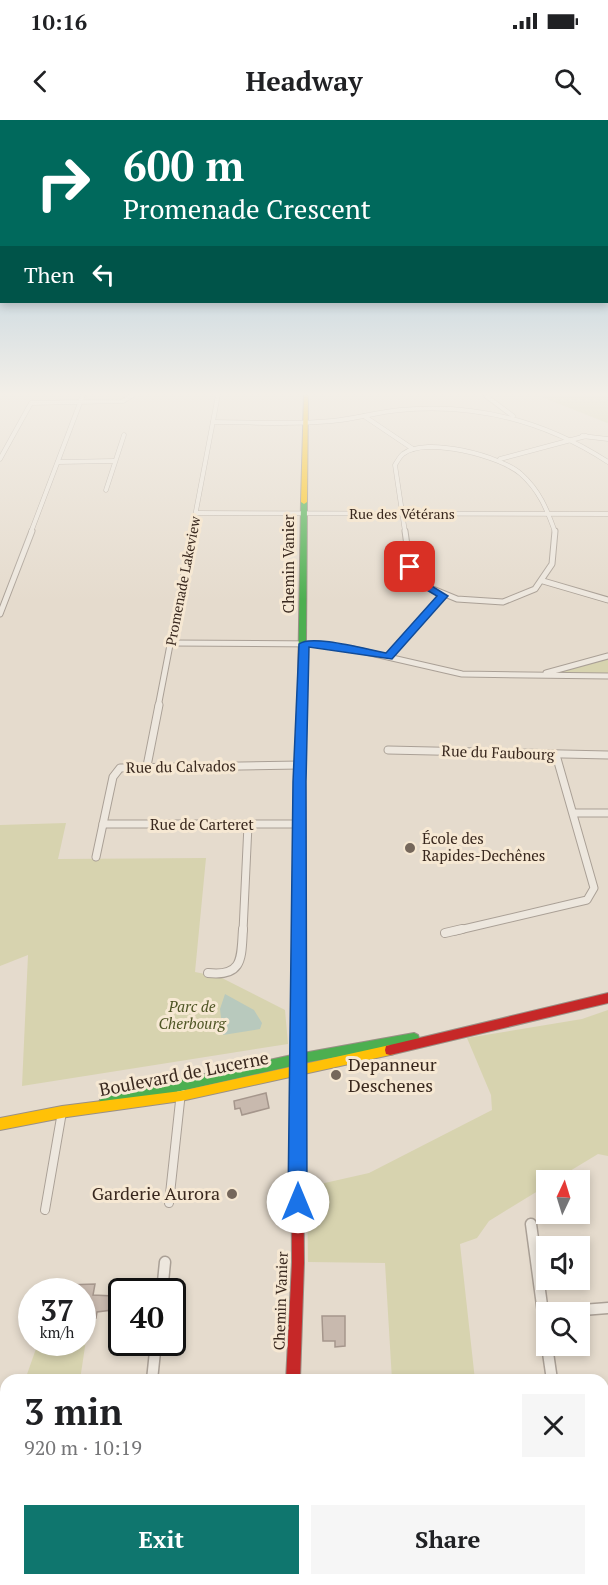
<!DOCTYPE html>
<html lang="en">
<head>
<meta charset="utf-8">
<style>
	:root { --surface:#fff; --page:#f6f6f6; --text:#202124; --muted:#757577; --accent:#0f766e }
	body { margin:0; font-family:"PT Serif",serif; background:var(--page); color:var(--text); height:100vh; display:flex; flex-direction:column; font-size:22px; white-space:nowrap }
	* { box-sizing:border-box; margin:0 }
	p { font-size:20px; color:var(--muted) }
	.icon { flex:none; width:33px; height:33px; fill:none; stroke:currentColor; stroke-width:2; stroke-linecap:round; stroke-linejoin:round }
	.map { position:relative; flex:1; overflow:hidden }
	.details { position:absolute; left:0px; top:1254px; width:609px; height:212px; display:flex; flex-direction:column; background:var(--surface); border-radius:18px 18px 0 0; box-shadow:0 3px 9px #0003 }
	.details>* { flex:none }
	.top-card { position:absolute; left:0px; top:0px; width:609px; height:183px; box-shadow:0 3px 9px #0003; background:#00695c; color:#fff; overflow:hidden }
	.needle { width:39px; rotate:4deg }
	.tools { position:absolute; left:536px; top:1050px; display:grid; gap:12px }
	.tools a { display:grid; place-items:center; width:54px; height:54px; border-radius:0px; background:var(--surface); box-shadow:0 3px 9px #0003; font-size:30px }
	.speed { position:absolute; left:18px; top:1158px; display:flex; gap:12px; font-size:30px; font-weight:700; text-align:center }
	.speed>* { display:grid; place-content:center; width:78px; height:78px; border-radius:50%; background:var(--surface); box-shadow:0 3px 9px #0003; line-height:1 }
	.speed small { font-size:15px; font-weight:400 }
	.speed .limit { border:3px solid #111; border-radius:9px; background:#fff; color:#111 }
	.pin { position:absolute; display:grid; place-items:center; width:51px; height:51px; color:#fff; margin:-26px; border-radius:12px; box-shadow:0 3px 9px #0006 }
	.me { position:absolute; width:66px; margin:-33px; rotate:0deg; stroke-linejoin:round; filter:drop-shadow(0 0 4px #0008) }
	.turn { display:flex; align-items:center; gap:21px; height:126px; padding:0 24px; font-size:27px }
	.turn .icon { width:78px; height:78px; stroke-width:2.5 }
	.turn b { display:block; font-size:42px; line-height:51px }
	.then { display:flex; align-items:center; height:57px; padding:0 24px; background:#0003; gap:12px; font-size:22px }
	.round { display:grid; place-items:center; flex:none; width:63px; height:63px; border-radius:0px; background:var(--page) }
	.head { display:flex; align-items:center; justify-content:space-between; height:102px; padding:0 24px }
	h1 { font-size:36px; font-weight:700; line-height:45px }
	.button { display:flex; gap:12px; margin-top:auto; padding:12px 24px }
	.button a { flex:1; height:69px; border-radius:0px; background:var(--accent); color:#fff; font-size:24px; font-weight:700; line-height:69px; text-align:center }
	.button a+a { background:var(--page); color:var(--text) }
	.status { display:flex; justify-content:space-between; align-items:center; height:42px; padding:0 30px; background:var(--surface); direction:ltr }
	.status svg { height:16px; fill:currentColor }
	header { display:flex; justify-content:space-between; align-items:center; height:78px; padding:0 24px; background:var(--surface); font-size:27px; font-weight:700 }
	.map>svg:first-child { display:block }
	.green { fill:#d7d3af }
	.water { fill:#b8c9bd }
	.building { fill:#c8b9ae; stroke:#a5968c; stroke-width:1.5 }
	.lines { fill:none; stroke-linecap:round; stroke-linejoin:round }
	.street-far4-casing { stroke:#aaa096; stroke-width:5 }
	.street-far3-casing { stroke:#aaa096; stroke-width:7 }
	.street-far2-casing { stroke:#aaa096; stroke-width:9 }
	.street-far1-casing { stroke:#aaa096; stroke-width:10 }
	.street-casing { stroke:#aaa096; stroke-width:13 }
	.fast-casing { stroke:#9a9086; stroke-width:2 }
	.slow-casing { stroke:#9a9086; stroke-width:2 }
	.jam-casing { stroke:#9a9086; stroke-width:2 }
	.street-far4 { stroke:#ede7de; stroke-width:4 }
	.street-far3 { stroke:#ede7de; stroke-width:5 }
	.street-far2 { stroke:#ede7de; stroke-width:7 }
	.street-far1 { stroke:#ede7de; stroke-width:8 }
	.street { stroke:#ede7de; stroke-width:10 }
	.fast { fill:#4caf50; fill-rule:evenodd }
	.slow { fill:#ffc107; fill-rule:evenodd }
	.jam { fill:#c62828; fill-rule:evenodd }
	.route { fill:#1a73e8; stroke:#114b97; stroke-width:1.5 }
	.poi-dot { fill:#75675b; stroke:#f6e8d3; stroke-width:2 }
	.labels { text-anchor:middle; stroke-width:6; stroke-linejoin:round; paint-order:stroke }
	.far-street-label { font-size:14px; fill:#39281e; stroke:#f6e8d3 }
	.street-label { font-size:15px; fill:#39281e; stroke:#f6e8d3 }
	.poi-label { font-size:15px; fill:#39281e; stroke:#f6e8d3; text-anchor:start }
	.park-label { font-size:15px; font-style:italic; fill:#4e5524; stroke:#f6e8d3 }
	.near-poi-label { font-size:18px; fill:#39281e; stroke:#f6e8d3; text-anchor:start }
	.near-street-label { font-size:18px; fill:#39281e; stroke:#f6e8d3 }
</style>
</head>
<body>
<div class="status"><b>10:16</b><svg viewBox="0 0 49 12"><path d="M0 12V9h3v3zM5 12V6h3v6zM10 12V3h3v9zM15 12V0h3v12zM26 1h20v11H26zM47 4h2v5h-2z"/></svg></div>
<header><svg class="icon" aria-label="back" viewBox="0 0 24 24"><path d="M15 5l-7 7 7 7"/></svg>Headway<svg class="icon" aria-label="search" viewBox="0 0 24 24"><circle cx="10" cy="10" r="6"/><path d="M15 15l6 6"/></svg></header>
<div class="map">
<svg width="608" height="1465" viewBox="0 0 608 1465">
	<rect width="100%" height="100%" fill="#e5dbcd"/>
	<!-- green -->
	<g class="green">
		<path d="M537 275H608V303H607Z"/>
		<path d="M608 536V556H529Z"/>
		<path d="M66 703 58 739 206 738 195 852 220 857 285 890 288 924 22 966 28 835 0 846V705Z"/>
		<path d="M608 890V1036L598 1034 555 1060H546V1066L489 1101 477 1118 460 1124 475 1260H392L385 1143 308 1142 307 1067 369 1053 492 990 491 975 467 918 582 899Z"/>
		<path d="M83 1213H87L80 1260H25L38 1223 82 1222Z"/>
	</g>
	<!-- water -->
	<path class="water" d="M225 874 254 890 262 903 260 909 223 915 220 889Z"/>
	<!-- building -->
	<g class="building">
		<path d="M266 973 269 988 242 995 240 988 235 989 234 981Z"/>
		<path d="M95 1164 93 1175 114 1176 112 1190 97 1192 96 1198H84L82 1172H64L65 1165Z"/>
		<path d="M322 1196H345V1226L335 1227V1221H323Z"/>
	</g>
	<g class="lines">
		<defs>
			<g id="street-far4">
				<path d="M486 276 513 296"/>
				<path d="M364 296 413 329"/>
				<path d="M213 302C253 302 292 305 332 301 355 299 377 292 400 290 475 283 545 301 608 342"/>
				<path d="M582 316 608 319"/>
				<path d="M0 339 31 283 123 281 133 275"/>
				<path d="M500 339 586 316"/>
				<path d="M58 342 114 341"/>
				<path d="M106 370 124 315"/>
				<path d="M196 393 608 394"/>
				<path d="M31 412 83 275"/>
				<path d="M192 412 218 275"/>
				<path d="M405 412 395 345C397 342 400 336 403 334 425 316 501 336 521 354 539 370 547 389 555 412"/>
			</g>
			<g id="street-far3">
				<path d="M405 411 410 447 423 465 457 479 503 482 535 469 552 444 555 411"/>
				<path d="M543 461 608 480"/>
				<path d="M0 494 32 411"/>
				<path d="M171 523 318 524 353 529 462 554 608 556"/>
				<path d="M389 537 443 476"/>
				<path d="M546 553 608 536"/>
				<path d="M158 587 192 411"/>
			</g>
			<g id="street-far2">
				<path d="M388 630 608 635"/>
				<path d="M147 646 159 585"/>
				<path d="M574 693H608"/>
				<path d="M103 704H300"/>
				<path d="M96 737 113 657 120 648 300 645"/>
				<path d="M243 811 248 705"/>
				<path d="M455 811 587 780 594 768 556 635"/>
			</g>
			<g id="street-far1">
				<path d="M445 813 462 809"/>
				<path d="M208 853C244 857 241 837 243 809"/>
				<path d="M169 1083 181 972"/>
				<path d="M45 1090 62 992"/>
			</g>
			<g id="street">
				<path d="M531 1104 546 1215"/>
				<path d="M162 1172 165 1142"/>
				<path d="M557 1192 608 1188"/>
				<path d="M547 1226 552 1260"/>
				<path d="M152 1260 156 1222"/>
				<path d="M603 1367H608"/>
				<path d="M0 1372 6 1371"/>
				<path d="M579 1460V1465"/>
				<path d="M128 1465 129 1460"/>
			</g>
			<g id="fast">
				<path d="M304 380 307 382 303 933 414 913 418 915 419 918 418 921 414 923 303 943V1006L301 1010 297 1012 293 1010 291 1006 292 946 105 988 101 986 99 982 101 978 105 976 292 935 301 382Z"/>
				<rect x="281" y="1460" width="16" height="5"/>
			</g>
			<g id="slow">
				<path d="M304 275H308L307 382 304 384 301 382Z"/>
				<path d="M390 925 394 926 395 930 394 934 390 935 181 981 67 997 0 1010V998L62 986 181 971Z"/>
			</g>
			<g id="jam">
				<path d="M608 873V883L390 935 386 934 385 930 386 926 390 925Z"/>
				<path d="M297 1000 301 1002 303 1006 304 1143 300 1260H286L292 1143 291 1006 293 1002Z"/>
			</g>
		</defs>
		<!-- street-far4 casing -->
		<use href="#street-far4" class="street-far4-casing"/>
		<!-- street-far3 casing -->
		<use href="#street-far3" class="street-far3-casing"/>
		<!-- street-far2 casing -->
		<use href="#street-far2" class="street-far2-casing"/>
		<!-- street-far1 casing -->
		<use href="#street-far1" class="street-far1-casing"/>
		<!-- street casing -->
		<use href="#street" class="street-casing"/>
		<!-- fast casing -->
		<use href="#fast" class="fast-casing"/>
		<!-- slow casing -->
		<use href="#slow" class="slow-casing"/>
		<!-- jam casing -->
		<use href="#jam" class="jam-casing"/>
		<!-- street-far4 -->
		<use href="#street-far4" class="street-far4"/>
		<!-- street-far3 -->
		<use href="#street-far3" class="street-far3"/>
		<!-- street-far2 -->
		<use href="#street-far2" class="street-far2"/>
		<!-- street-far1 -->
		<use href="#street-far1" class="street-far1"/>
		<!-- street -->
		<use href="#street" class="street"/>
		<!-- fast -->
		<use href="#fast" class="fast"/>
		<!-- slow -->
		<use href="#slow" class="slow"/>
		<!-- jam -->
		<use href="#jam" class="jam"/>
	</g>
	<!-- sky -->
	<linearGradient id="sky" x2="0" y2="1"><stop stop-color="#95bcd7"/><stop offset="0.57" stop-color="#f3efe8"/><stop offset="1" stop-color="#f3efe8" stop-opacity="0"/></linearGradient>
	<rect width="608" height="481" fill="url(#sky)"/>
	<!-- route -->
	<path class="route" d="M410 444 415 447 420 459 448 476 392 539 309 527 306 662 307 1082 304 1089 298 1091 291 1089 288 1082 293 662 299 524C312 514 368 530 386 533L437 476 413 462 406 447Z"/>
	<!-- markers -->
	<g class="poi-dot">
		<circle cx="410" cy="728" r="6"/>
		<circle cx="336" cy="955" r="6"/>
		<circle cx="232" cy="1074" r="6"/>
	</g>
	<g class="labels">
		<!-- far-street labels -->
		<g class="far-street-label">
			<text x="402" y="399">Rue des Vétérans</text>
			<text transform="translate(183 461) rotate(-79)" y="5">Promenade Lakeview</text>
		</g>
		<!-- street labels -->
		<g class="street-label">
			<text transform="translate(289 444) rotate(-90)" y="5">Chemin Vanier</text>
			<text transform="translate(498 633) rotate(2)" y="5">Rue du Faubourg</text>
			<text transform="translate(181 647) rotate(-1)" y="5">Rue du Calvados</text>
			<text x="202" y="710">Rue de Carteret</text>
			<text transform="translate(281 1181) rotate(-88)" y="5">Chemin Vanier</text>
		</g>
		<!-- poi labels -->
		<g class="poi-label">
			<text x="422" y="724">École des<tspan x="422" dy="17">Rapides-Dechênes</tspan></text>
		</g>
		<!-- park labels -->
		<g class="park-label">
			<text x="192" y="892">Parc de<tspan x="192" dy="17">Cherbourg</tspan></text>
		</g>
		<!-- near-poi labels -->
		<g class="near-poi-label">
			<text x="348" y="951">Depanneur<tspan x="348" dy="21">Deschenes</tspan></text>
			<text x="220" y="1080" text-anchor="end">Garderie Aurora</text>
		</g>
		<!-- near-street labels -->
		<g class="near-street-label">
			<text transform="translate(184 954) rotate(-11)" y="6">Boulevard de Lucerne</text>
		</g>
	</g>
</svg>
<div class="tools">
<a><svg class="needle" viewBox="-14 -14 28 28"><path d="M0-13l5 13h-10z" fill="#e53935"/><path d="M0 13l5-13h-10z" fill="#757577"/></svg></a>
<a><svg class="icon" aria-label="sound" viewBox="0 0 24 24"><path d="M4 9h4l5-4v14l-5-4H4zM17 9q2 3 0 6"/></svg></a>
<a><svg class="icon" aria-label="search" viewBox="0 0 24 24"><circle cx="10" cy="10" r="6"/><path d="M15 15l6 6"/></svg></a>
</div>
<div class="speed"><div>37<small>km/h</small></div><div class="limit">40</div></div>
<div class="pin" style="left:410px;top:447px;background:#d93025"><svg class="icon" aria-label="arrive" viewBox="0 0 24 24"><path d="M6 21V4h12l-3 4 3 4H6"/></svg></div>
<svg class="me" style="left:298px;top:1082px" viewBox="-20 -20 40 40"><circle r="19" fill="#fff"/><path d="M0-13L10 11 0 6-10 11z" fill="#1a73e8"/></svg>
<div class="top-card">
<div class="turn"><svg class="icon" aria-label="right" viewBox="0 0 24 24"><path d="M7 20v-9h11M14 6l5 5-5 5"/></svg><div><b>600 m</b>Promenade Crescent</div></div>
<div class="then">Then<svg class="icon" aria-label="left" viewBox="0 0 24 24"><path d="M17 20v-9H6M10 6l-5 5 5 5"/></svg></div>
</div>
<section class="details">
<div class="head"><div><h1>3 min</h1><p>920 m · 10:19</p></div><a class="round"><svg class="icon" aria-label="close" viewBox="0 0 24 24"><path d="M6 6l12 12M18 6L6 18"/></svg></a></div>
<div class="button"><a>Exit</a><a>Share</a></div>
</section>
</div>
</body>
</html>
